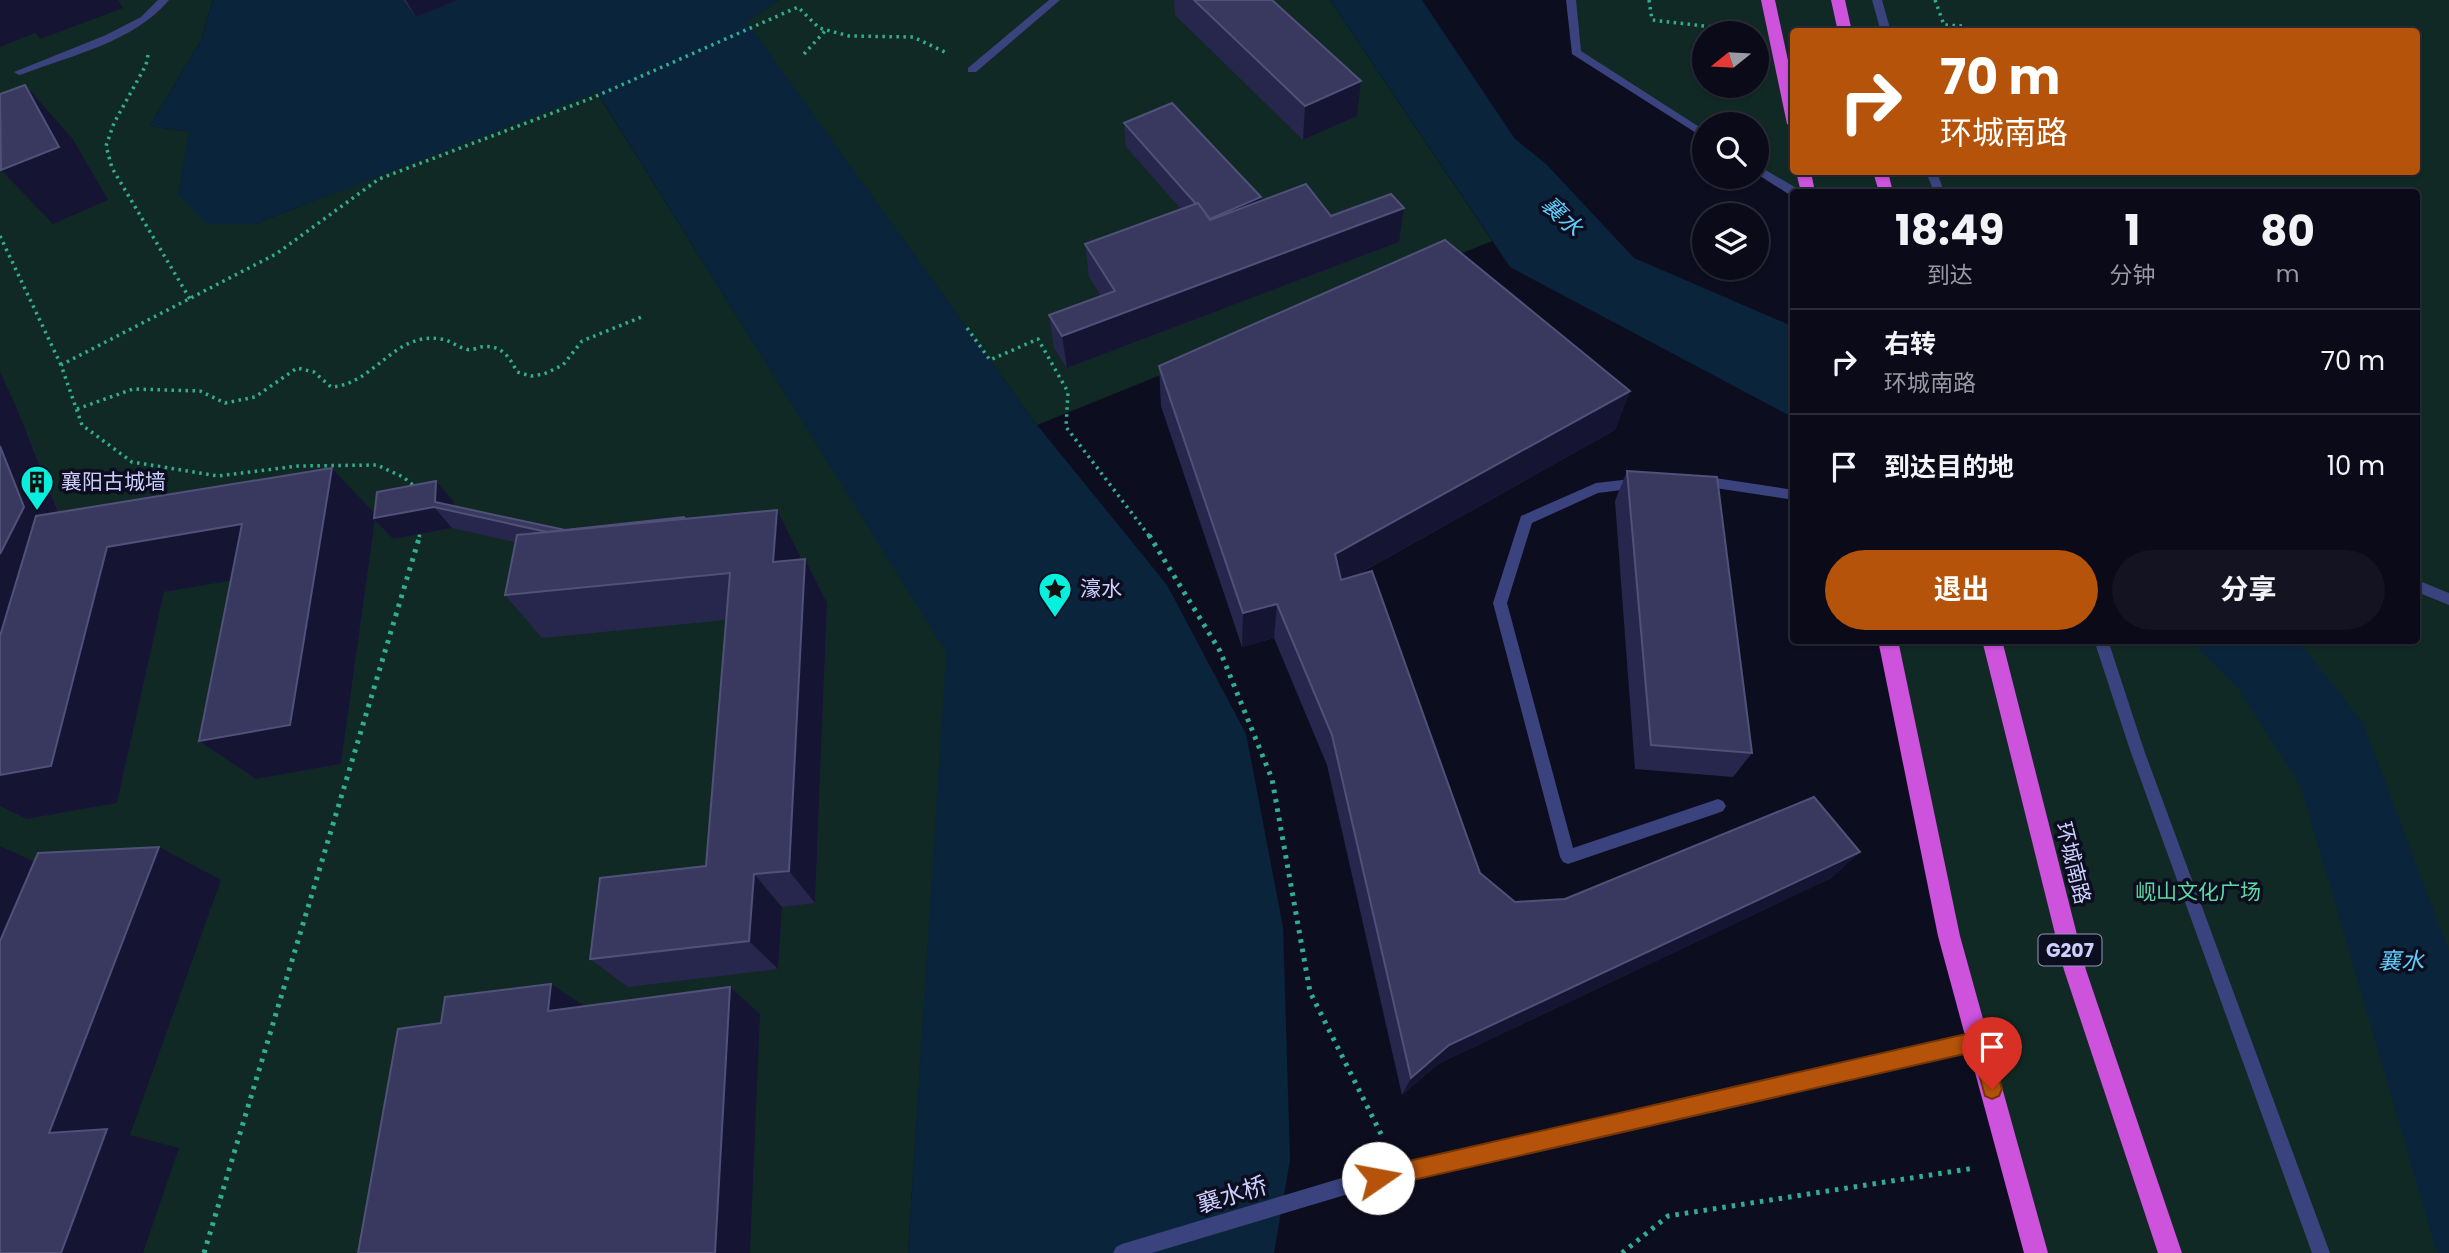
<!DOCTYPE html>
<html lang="zh">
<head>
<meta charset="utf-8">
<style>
	:root { --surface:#0a0a18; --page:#131321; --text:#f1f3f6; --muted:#999aa2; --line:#2a2b37; --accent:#b45309 }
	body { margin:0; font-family:Poppins,"Noto Sans SC",sans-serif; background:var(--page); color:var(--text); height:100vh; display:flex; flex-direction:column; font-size:26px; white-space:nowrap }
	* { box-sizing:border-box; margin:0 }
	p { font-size:23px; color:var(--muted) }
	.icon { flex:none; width:38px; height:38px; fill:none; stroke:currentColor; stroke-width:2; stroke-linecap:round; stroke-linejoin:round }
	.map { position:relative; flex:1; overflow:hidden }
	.drawer { position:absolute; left:1790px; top:189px; width:630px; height:455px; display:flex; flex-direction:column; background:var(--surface); border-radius:7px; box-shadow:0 2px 5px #0004,0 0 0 2px var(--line) }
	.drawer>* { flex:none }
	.hud { position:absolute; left:1790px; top:28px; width:630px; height:147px; border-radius:7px; box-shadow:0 2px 5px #0004,0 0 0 2px var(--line); background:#b45309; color:#fff; overflow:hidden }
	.needle { width:46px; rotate:252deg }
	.fabs { position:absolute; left:1692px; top:21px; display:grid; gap:14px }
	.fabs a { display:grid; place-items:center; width:77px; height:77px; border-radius:50%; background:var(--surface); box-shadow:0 2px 5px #0004,0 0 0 2px var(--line); font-size:35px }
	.pin { position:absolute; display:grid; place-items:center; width:60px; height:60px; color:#fff; margin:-72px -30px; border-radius:50% 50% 50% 0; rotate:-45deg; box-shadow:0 0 7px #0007 }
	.pin .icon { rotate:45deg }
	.me { position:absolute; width:77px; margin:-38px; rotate:78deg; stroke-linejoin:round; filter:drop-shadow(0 0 5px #0008) }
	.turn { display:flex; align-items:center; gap:24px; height:147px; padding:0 35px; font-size:32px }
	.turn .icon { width:91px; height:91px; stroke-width:2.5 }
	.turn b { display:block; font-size:49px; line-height:60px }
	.eta { display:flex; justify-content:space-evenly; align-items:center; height:119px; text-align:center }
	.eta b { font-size:42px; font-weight:700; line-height:49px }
	.primary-button { display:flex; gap:14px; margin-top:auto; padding:14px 35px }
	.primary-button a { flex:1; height:80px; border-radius:42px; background:var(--accent); color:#fff; font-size:28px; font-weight:700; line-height:80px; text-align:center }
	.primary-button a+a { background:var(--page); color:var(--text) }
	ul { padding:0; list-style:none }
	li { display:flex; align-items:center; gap:21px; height:105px; padding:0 35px; border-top:2px solid var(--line) }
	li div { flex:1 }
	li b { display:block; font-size:26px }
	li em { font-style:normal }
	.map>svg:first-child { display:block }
	.green { fill:#112924; fill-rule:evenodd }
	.water { fill:#0a253b }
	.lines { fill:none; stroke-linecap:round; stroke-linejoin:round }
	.path-far1 { stroke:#31ae90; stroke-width:3.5; stroke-dasharray:2.5 4.5; stroke-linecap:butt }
	.path { stroke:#31ae90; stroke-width:5; stroke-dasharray:3.5 6; stroke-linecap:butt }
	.service { fill:#3a437d; fill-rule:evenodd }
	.pedestrian { fill:#3a437d; fill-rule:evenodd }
	.minor { fill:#3a437d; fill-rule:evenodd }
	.trunk { fill:#cd52dc; fill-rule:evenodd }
	.wall { fill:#27274d }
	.shaded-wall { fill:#151533 }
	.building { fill:#393960; stroke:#505179; stroke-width:2 }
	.route { fill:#b45309; stroke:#753606; stroke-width:2 }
	.labels { text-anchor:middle; stroke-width:7; stroke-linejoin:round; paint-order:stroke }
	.shield { fill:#0d0d20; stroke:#9396bb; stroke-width:2 }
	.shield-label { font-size:19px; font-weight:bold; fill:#cdd0fe }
	.poi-label { font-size:21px; fill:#cdd0fe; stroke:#0d0d20; text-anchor:start }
	.street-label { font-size:21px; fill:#cdd0fe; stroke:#0d0d20 }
	.park-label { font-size:21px; fill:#5cdba4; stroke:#0d0d20 }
	.water-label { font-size:23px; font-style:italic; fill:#5fcefa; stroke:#0d0d20 }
	.near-street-label { font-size:24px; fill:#cdd0fe; stroke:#0d0d20 }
</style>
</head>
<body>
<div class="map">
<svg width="2449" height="1253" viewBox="0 0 2449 1253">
	<rect width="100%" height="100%" fill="#0d0d20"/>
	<!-- green -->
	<g class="green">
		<path d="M0 0H213L201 40 150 126 190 132 178 195 255 224 596 91 947 652 908 1253H0Z"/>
		<path d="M779 0H1330L1492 241 1037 425 746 22Z"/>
		<path d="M1571 0H2449V1253H2036L1888 641 2417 640V192H1794L1757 169V124H1704V135L1576 52ZM1794 32H2417V172H1794ZM1704 33H1757V86H1704Z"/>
	</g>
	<!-- water -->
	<g class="water">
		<path d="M213 0H779L747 22 1037 425 1167 585 1246 734 1283 927 1290 1160 1274 1253H908L946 652 597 92 255 224H207L178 195 189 132 150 126 201 40Z"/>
		<path d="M1330 0H1422L1515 139 1546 164 1634 258 1794 327V418L1510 267Z"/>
		<path d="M2191 641H2298L2363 723 2449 951V1253H2437L2301 787 2238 688Z"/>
	</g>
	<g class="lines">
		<!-- path-far1 -->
		<g class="path-far1">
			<path d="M1649 0 1652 20 1739 30"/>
			<path d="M1935 0 1944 25 1963 26"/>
			<path d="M804 54 826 30"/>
			<path d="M148 55 146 65 114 123 106 146 112 168 190 299"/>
			<path d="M0 236 61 365"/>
			<path d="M967 328 990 360 1038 339 1068 392 1066 427 1150 537"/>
			<path d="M77 409 133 389 200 391 225 403 255 397 297 368 314 372 331 387C374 385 394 331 441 339 450 340 457 347 466 349 470 351 477 348 481 347 501 344 509 356 517 372L531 376 544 374 563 365 582 341 644 316"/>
			<path d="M418 489 403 477 377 465 298 466 218 476 132 462 82 425 61 365 276 254 379 179 592 98 798 7 819 28 849 36 913 37 947 53"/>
			<path d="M419 537 421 530"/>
		</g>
		<!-- path -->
		<g class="path">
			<path d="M1149 535 1220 651 1272 779 1310 992 1383 1138"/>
			<path d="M204 1253 420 535"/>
			<path d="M1622 1253 1668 1216 1975 1168"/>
		</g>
		<!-- service -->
		<g class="service">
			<path d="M158 0H169C134 42 72 55 23 74L19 75 14 72 106 35 141 17Z"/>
			<path d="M1049 0H1060L976 72H968V68Z"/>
			<path d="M1702 476 1794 490V500L1702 486 1695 481Z"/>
			<path d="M1640 478 1647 483 1645 487 1598 493 1532 523 1507 603 1573 848 1718 799 1723 801 1726 806 1723 811 1718 813 1568 864 1563 862 1560 857 1493 603 1521 516 1596 483Z"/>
		</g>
		<!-- pedestrian -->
		<g class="pedestrian">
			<path d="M1566 0H1576L1581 51 1704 130V138L1572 54Z"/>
			<path d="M1872 0H1882L1891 32H1881Z"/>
			<path d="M1757 165 1798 189 1799 192H1794V196L1790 195 1757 174Z"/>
			<path d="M1926 172H1937L1944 192H1934Z"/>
			<path d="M2417 580 2449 593V605L2417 592Z"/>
			<path d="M2094 640H2108L2144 750 2330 1253H2312L2130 750Z"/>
		</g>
		<!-- minor -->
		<path class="minor" d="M1979 1032 1985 1034 1987 1040 1985 1046 1979 1048 1355 1192 1152 1253H1113L1116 1247 1122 1244 1355 1174Z"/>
		<!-- trunk -->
		<g class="trunk">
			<path d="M1761 0H1775L1794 88V129L1787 124Z"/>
			<path d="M1831 0H1845L1852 32H1838Z"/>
			<path d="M1796 172H1811L1815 192H1801Z"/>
			<path d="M1873 172H1888L1893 192H1879Z"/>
			<path d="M1878 640H1898L1960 936 2048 1253H2024L1938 936Z"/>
			<path d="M1982 640H2002L2086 970 2182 1253H2158L2064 970Z"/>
		</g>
	</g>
	<!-- wall -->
	<g class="wall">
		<path d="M403 0H458L416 17Z"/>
		<path d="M1174 0H1272L1357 116 1303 140 1175 15Z"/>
		<path d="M1124 123 1260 201 1331 216 1399 242 1067 368 1054 348 1049 315 1101 296 1089 277 1085 244 1181 209 1126 147Z"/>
		<path d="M1159 366 1630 391 1615 430 1355 576 1480 873 1515 902 1565 899 1860 852 1831 878 1438 1064 1402 1095 1327 765 1274 638 1242 647 1161 406Z"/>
		<path d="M16 406 59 512 332 468 374 514 436 481 454 502 453 506 565 530 684 517 686 519 800 556 799 560 805 559 827 603 815 903 782 907 778 969 628 987 590 959 706 866 726 620 542 638 505 595 515 542 452 528 393 539 375 520 341 764 256 779 199 741 231 580 164 592 117 803 27 819Z"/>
		<path d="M1627 471 1752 753 1733 777 1635 769 1615 501Z"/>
	</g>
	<!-- shaded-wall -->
	<g class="shaded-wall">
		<path d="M0 0H118L123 8 40 39 35 33 0 47Z"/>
		<path d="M406 0H458L416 17Z"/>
		<path d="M1361 81 1357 116 1303 140 1305 106Z"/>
		<path d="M25 85 73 139 108 200 53 224 1 170Z"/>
		<path d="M1261 197 1260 220 1210 219Z"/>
		<path d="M1404 208 1399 242 1067 368 1062 336Z"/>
		<path d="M0 372 16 406 71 544 0 696Z"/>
		<path d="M1630 391 1615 430 1331 589 1335 554Z"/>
		<path d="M332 468 376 515 434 507 452 528 393 539 375 520 341 764 256 779 199 741Z"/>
		<path d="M436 481 454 502 453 512 435 502Z"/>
		<path d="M777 510 800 556 796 606 773 562Z"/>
		<path d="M242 524 292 570 164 592 117 803 27 819 0 806V775L107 547Z"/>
		<path d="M805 559 827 603 815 903 789 871Z"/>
		<path d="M1277 604 1274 638 1242 647 1243 613Z"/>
		<path d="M0 846 52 870 0 994Z"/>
		<path d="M159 847 221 880 130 1135 179 1148 143 1253H61L49 1133Z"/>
		<path d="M1860 852 1831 878 1438 1064 1402 1095 1411 1078 1449 1045Z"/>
		<path d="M754 874 782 907 778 969 749 941Z"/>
		<path d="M551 984 592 1011H548Z"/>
		<path d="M730 987 760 1014 750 1253H715Z"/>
	</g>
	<!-- building -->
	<g class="building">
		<path d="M1194 0H1272L1361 81 1305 106Z"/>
		<path d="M25 85 59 147 1 170 0 94Z"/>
		<path d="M1172 103 1261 197 1210 219 1198 203 1196 204 1124 123Z"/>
		<path d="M1306 184 1331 216 1391 194 1404 208 1062 336 1049 315 1115 291 1085 244 1198 203 1210 220Z"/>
		<path d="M1445 240 1630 391 1335 554 1341 580 1372 571 1480 873 1515 902 1565 899 1814 797 1860 852 1449 1045 1411 1078 1332 735 1277 604 1243 613 1159 366Z"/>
		<path d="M0 446 24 507 0 554Z"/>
		<path d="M332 468 290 725 199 741 242 524 107 547 51 766 0 775V636L36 516Z"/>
		<path d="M1627 471 1717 477 1752 753 1651 745Z"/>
		<path d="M436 481 435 502 565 530 684 517 685 519 547 532 434 507 374 518 377 492Z"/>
		<path d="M777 510 773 562 805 559 789 871 754 874 749 941 590 959 600 878 706 866 730 573 505 595 517 535Z"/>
		<path d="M159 847 49 1133 107 1129 61 1253H0V941L38 853Z"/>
		<path d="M551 984 548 1011 730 987 715 1253H358L398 1029 441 1023 445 997Z"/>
	</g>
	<!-- route -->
	<path class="route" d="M1979 1031 1986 1034 1989 1041 2002 1089 1999 1096 1992 1099 1985 1096 1973 1052 1378 1188 1371 1185 1368 1178 1371 1171 1378 1168Z"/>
	<!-- icons -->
	<defs>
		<symbol id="building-pin" viewBox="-11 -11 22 30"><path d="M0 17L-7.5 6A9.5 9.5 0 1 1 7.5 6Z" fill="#07f0dd" stroke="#0d0d20"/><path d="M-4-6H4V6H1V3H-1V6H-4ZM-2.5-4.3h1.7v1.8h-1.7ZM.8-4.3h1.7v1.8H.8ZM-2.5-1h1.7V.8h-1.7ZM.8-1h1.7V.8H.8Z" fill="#111"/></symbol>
		<symbol id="sight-pin" viewBox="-11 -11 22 30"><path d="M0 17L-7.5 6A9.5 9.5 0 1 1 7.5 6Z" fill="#07f0dd" stroke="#0d0d20"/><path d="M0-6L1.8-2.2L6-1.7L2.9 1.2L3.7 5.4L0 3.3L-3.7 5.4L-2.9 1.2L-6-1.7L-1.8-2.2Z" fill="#111"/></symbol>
	</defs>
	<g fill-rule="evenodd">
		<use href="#building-pin" x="18" y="463" width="38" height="52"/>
		<use href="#sight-pin" x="1036" y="570" width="38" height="52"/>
	</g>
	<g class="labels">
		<!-- shield labels -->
		<rect class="shield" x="2038.5" y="934.5" width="63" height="31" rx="5"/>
		<g class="shield-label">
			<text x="2070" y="957">G207</text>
		</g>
		<!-- poi labels -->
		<g class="poi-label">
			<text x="61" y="489">襄阳古城墙</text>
			<text x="1080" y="596">濠水</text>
		</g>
		<!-- street labels -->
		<g class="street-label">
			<text transform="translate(2073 863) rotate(76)" y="7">环城南路</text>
		</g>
		<!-- park labels -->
		<g class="park-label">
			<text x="2198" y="899">岘山文化广场</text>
		</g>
		<!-- water labels -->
		<g class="water-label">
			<text transform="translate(1562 216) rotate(43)" y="8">襄水</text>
			<text x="2401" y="969">襄水</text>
		</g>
		<!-- near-street labels -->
		<g class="near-street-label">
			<text transform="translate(1232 1195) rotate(-17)" y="8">襄水桥</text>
		</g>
	</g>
</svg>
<div class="fabs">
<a><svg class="needle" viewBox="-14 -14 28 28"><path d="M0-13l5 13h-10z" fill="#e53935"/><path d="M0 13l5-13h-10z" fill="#999aa2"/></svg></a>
<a><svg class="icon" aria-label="search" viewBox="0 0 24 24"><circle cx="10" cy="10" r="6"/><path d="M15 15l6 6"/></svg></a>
<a><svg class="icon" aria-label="layers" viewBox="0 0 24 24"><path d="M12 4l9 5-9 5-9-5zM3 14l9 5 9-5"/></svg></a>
</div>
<div class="pin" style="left:1992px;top:1089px;background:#d93025"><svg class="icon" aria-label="arrive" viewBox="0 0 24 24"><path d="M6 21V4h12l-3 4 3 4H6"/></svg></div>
<svg class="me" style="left:1378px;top:1178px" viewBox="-20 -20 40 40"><circle r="19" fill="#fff"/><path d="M0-13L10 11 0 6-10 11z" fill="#b45309"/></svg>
<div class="hud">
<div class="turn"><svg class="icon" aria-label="right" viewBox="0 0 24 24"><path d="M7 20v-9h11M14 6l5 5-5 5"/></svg><div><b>70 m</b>环城南路</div></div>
</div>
<section class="drawer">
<div class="eta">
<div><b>18:49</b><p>到达</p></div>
<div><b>1</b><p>分钟</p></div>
<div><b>80</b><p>m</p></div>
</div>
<ul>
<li><svg class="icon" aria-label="right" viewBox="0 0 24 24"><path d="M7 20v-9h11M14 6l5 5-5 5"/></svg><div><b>右转</b><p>环城南路</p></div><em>70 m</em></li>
<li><svg class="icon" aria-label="arrive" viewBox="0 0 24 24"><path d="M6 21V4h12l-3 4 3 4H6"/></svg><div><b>到达目的地</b></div><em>10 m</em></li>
</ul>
<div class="primary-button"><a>退出</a><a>分享</a></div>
</section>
</div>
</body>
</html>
